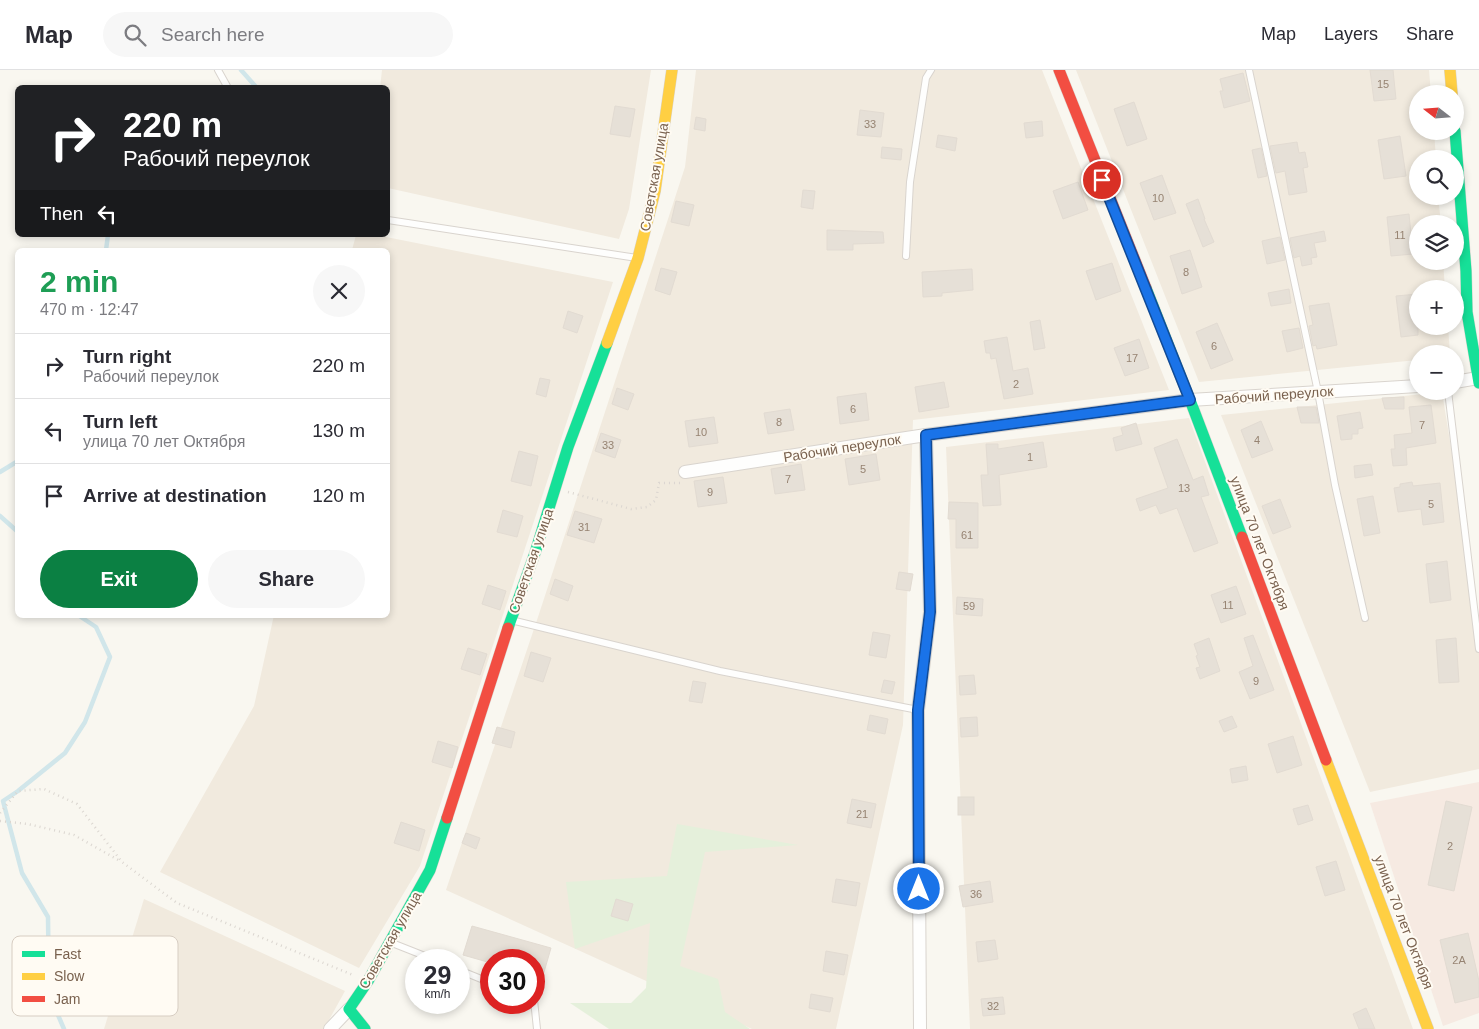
<!DOCTYPE html>
<html lang="en">
<head>
<meta charset="utf-8">
<style>
	:root { --surface:#fff; --page:#f7f7f7; --text:#2b2b33; --muted:#7c7c81; --line:#e1e1e2; --accent:#0b8043 }
	body { margin:0; font-family:Helvetica,sans-serif; background:var(--page); color:var(--text); height:100vh; display:flex; flex-direction:column; font-size:19px; white-space:nowrap }
	* { box-sizing:border-box; margin:0 }
	p { font-size:16px; color:var(--muted) }
	.icon { flex:none; width:28px; height:28px; fill:none; stroke:currentColor; stroke-width:2; stroke-linecap:round; stroke-linejoin:round }
	.map { position:relative; flex:1; overflow:hidden }
	.side { position:absolute; left:15px; top:178px; width:375px; height:370px; display:flex; flex-direction:column; background:var(--surface); border-radius:8px; box-shadow:0 2px 8px #0003 }
	.side>* { flex:none }
	.top-card { position:absolute; left:15px; top:15px; width:375px; height:152px; border-radius:8px; box-shadow:0 2px 8px #0003; background:#202124; color:#fff; overflow:hidden }
	.needle { width:32px; rotate:287deg }
	.controls { position:absolute; left:1409px; top:15px; display:grid; gap:10px }
	.controls a { display:grid; place-items:center; width:55px; height:55px; border-radius:50%; background:var(--surface); box-shadow:0 2px 8px #0003; font-size:25px }
	.speed { position:absolute; left:405px; top:879px; display:flex; gap:10px; font-size:25px; font-weight:700; text-align:center }
	.speed>* { display:grid; place-content:center; width:65px; height:65px; border-radius:50%; background:var(--surface); box-shadow:0 2px 8px #0003; line-height:1 }
	.speed small { font-size:12px; font-weight:400 }
	.speed .limit { border:8px solid #d22; background:#fff; color:#111 }
	.pin { position:absolute; display:grid; place-items:center; width:42px; height:42px; color:#fff; margin:-21px; border:2px solid #fff; border-radius:50%; box-shadow:0 1px 5px #0007 }
	.me { position:absolute; width:55px; margin:-28px; rotate:0deg; stroke-linejoin:round; filter:drop-shadow(0 0 4px #0008) }
	.turn { display:flex; align-items:center; gap:18px; height:105px; padding:0 25px; font-size:22px }
	.turn .icon { width:65px; height:65px; stroke-width:2.5 }
	.turn b { display:block; font-size:35px; line-height:42px }
	.then { display:flex; align-items:center; height:48px; padding:0 25px; background:#0003; gap:10px; font-size:19px }
	.round { display:grid; place-items:center; flex:none; width:52px; height:52px; border-radius:26px; background:var(--page) }
	.headline { display:flex; align-items:center; justify-content:space-between; height:85px; padding:0 25px }
	h1 { font-size:30px; font-weight:700; line-height:38px; color:#1e9e55 }
	.cta { display:flex; gap:10px; margin-top:auto; padding:10px 25px }
	.cta a { flex:1; height:58px; border-radius:30px; background:var(--accent); color:#fff; font-size:20px; font-weight:700; line-height:58px; text-align:center }
	.cta a+a { background:var(--page); color:var(--text) }
	ul { padding:0; list-style:none }
	li { display:flex; align-items:center; gap:15px; height:65px; padding:0 25px; border-top:1px solid var(--line) }
	li div { flex:1 }
	li b { display:block; font-size:19px }
	li em { font-style:normal }
	header { display:flex; align-items:center; gap:30px; box-sizing:border-box; height:70px; padding:0 25px; background:var(--surface); border-bottom:1px solid var(--line) }
	header strong { font-size:24px }
	nav { display:flex; gap:28px; margin-inline-start:auto; font-size:18px }
	.search { width:350px; height:45px; background:var(--page); display:flex; align-items:center; gap:12px; box-sizing:border-box; padding:0 18px; border-radius:28px; color:var(--muted); font-size:19px }
	.map>svg:first-child { display:block }
	.residential { fill:#f1eade }
	.commercial { fill:#f6eae2 }
	.green { fill:#e5f0db }
	.lines { fill:none; stroke-linecap:round; stroke-linejoin:round }
	.stream { stroke:#d1e6ea; stroke-width:4.5 }
	.building { fill:#e6e0d7; stroke:#e2dbd2 }
	.lane-casing { stroke:#d9d4ce; stroke-width:8 }
	.street-casing { stroke:#d9d4ce; stroke-width:14 }
	.fast-casing { stroke:#dad4ce; stroke-width:12 }
	.slow-casing { stroke:#dad4ce; stroke-width:12 }
	.jam-casing { stroke:#dad4ce; stroke-width:12 }
	.path { stroke:#dbd6d0; stroke-width:2.5; stroke-dasharray:1 4; stroke-linecap:butt }
	.lane { stroke:#fefefd; stroke-width:6 }
	.street { stroke:#fefefd; stroke-width:12 }
	.fast { stroke:#16e098; stroke-width:11 }
	.slow { stroke:#ffcf43; stroke-width:11 }
	.jam { stroke:#f24e42; stroke-width:11 }
	.route-casing { stroke:#114b97; stroke-width:12 }
	.route { stroke:#1a73e8; stroke-width:9 }
	.labels { text-anchor:middle; stroke-width:4; stroke-linejoin:round; paint-order:stroke }
	.number-label { font-size:11px; fill:#968372 }
	.street-label { font-size:14px; fill:#79614e; stroke:#fffbf3 }
	.key { fill:#fffbf3; stroke:#d7cdc2; stroke-width:1 }
	.key-label { font-size:14px; fill:#79614e }
</style>
</head>
<body>
<header>
<strong>Map</strong>
<div class="search"><svg class="icon" aria-label="search" viewBox="0 0 24 24"><circle cx="10" cy="10" r="6"/><path d="M15 15l6 6"/></svg>Search here</div>
<nav><a>Map</a><a>Layers</a><a>Share</a></nav>
</header>
<div class="map">
<svg width="1479" height="959" viewBox="0 0 1479 959">
	<rect width="100%" height="100%" fill="#f9f7f0"/>
	<!-- residential -->
	<g class="residential">
		<path d="M382 0H651L629 139 619 169 388 118V18H380Z"/>
		<path d="M696 0H1042L1169 320 913 350 903 655 836 959H752L446 820 539 544 685 97Z"/>
		<path d="M1076 0H1429L1431 24H1418V61H1434L1436 89H1418V126H1438L1441 154H1418V191H1443L1445 219H1418V256H1448L1450 284H1418L1417 290 1199 312Z"/>
		<path d="M356 165H376L613 212 420 796 359 898 160 802 254 636 274 545H388V180H352Z"/>
		<path d="M1442 322 1479 551V699L1370 722 1221 345Z"/>
		<path d="M1189 348 1413 959H970L946 377Z"/>
		<path d="M144 829 345 921 324 959H104Z"/>
	</g>
	<!-- commercial -->
	<path class="commercial" d="M1479 712V943L1443 956 1370 733Z"/>
	<!-- green -->
	<path class="green" d="M677 754 798 775 705 782 680 896 718 909 725 942 750 959H609L570 933H631L646 918 650 853 575 879 566 812 667 806Z"/>
	<g class="lines">
		<!-- stream -->
		<g class="stream">
			<path d="M241 0 257 18"/>
			<path d="M106 180 108 165"/>
			<path d="M0 402 18 391"/>
			<path d="M0 446 18 462"/>
			<path d="M64 959 49 924 48 847 22 803 3 731 18 721 65 683 85 652 110 587 96 557 78 545"/>
		</g>
	</g>
	<!-- building -->
	<g class="building">
		<path d="M1370 0H1393L1396 29 1374 31Z"/>
		<path d="M1243 3 1250 31 1224 38 1220 21H1223L1220 9Z"/>
		<path d="M1134 32 1147 69 1127 76 1114 39Z"/>
		<path d="M615 36 635 39 630 67 610 64Z"/>
		<path d="M860 40 884 43 881 67 857 65Z"/>
		<path d="M696 47 706 49 705 61 694 59Z"/>
		<path d="M1042 51 1043 66 1026 68 1024 53Z"/>
		<path d="M938 65 957 68 955 81 936 77Z"/>
		<path d="M1400 66 1406 106 1384 109 1378 70Z"/>
		<path d="M1297 72 1299 83 1305 82 1308 97 1303 98 1307 122 1289 125 1285 101 1276 103 1270 76Z"/>
		<path d="M882 77 902 79 901 90 881 88Z"/>
		<path d="M1261 78 1267 106 1258 108 1252 80Z"/>
		<path d="M1162 105 1176 143 1154 150 1140 113Z"/>
		<path d="M1078 112 1088 140 1063 149 1053 121Z"/>
		<path d="M803 120 815 121 813 139 801 137Z"/>
		<path d="M1198 129 1205 149H1204L1214 172 1203 177 1186 134Z"/>
		<path d="M676 131 694 135 689 156 671 152Z"/>
		<path d="M1409 144 1413 184 1391 186 1387 147Z"/>
		<path d="M827 160 883 162 884 173 853 174V180H827Z"/>
		<path d="M1324 161 1326 171 1314 173 1317 187 1311 188 1312 194 1302 196 1300 186 1294 188 1290 168Z"/>
		<path d="M1280 167 1285 190 1267 194 1262 171Z"/>
		<path d="M1190 180 1202 217 1182 224 1170 186Z"/>
		<path d="M1112 193 1121 221 1096 230 1086 201Z"/>
		<path d="M661 198 677 202 670 225 655 220Z"/>
		<path d="M972 199 973 220 942 223V226L923 227 922 202Z"/>
		<path d="M1289 219 1291 233 1271 236 1268 223Z"/>
		<path d="M1418 224V265L1401 267 1396 226Z"/>
		<path d="M1329 233 1337 275 1317 279 1316 275 1313 276 1309 256 1313 255 1309 236Z"/>
		<path d="M568 241 583 246 577 263 563 258Z"/>
		<path d="M1040 250 1045 278 1034 280 1030 252Z"/>
		<path d="M1217 253 1233 290 1211 299 1196 262Z"/>
		<path d="M1299 258 1303 278 1287 282 1282 261Z"/>
		<path d="M1007 267 1013 301 1028 298 1033 324 1004 329 996 288 991 289 990 283H986L984 271Z"/>
		<path d="M1139 269 1149 298 1125 306 1114 278Z"/>
		<path d="M540 308 550 310 546 327 536 324Z"/>
		<path d="M944 312 949 337 919 342 915 317Z"/>
		<path d="M617 318 634 324 628 340 612 334Z"/>
		<path d="M866 323 869 350 840 354 837 327Z"/>
		<path d="M1404 327V339H1385L1382 328Z"/>
		<path d="M1431 335 1436 373 1406 378 1407 395 1393 396 1391 379H1395L1394 365 1412 363 1409 337Z"/>
		<path d="M1297 337H1316L1319 353H1301Z"/>
		<path d="M790 339 794 360 768 364 764 343Z"/>
		<path d="M1360 342 1363 358 1358 359V364H1352V369L1341 370 1337 346Z"/>
		<path d="M714 347 718 373 689 377 685 351Z"/>
		<path d="M1261 351 1273 380 1252 388 1241 360Z"/>
		<path d="M1136 353 1142 374 1116 381 1113 368 1123 365 1121 358Z"/>
		<path d="M601 363 621 370 615 388 595 381Z"/>
		<path d="M1177 369 1193 410 1203 406 1209 425 1201 427 1218 473 1194 482 1177 438 1160 444 1156 435 1140 441 1136 429 1168 418 1154 378Z"/>
		<path d="M1043 372 1047 397 999 405 1001 435 983 436 981 405H988L986 374H998V379Z"/>
		<path d="M519 381 538 386 531 416 511 411Z"/>
		<path d="M876 384 880 410 849 415 845 389Z"/>
		<path d="M801 394 805 420 775 424 771 399Z"/>
		<path d="M1371 394 1373 405 1355 408 1354 396Z"/>
		<path d="M723 407 727 433 698 437 694 411Z"/>
		<path d="M1412 412 1413 416 1440 413 1444 452 1423 455 1421 439 1398 442 1394 418 1400 417V414Z"/>
		<path d="M1373 426 1380 463 1364 466 1357 429Z"/>
		<path d="M1280 429 1291 457 1273 464 1262 436Z"/>
		<path d="M949 432 978 433V478H956V449H948Z"/>
		<path d="M503 440 523 446 517 467 497 462Z"/>
		<path d="M575 441 602 449 594 473 567 465Z"/>
		<path d="M1447 491 1451 530 1430 533 1426 494Z"/>
		<path d="M899 502 913 504 910 521 896 519Z"/>
		<path d="M555 509 573 516 568 531 550 524Z"/>
		<path d="M488 515 506 521 500 540 482 534Z"/>
		<path d="M1236 516 1246 544 1221 553 1211 525Z"/>
		<path d="M957 527 983 529 982 546 956 544Z"/>
		<path d="M873 562 890 565 886 588 869 585Z"/>
		<path d="M1253 565 1274 620 1250 629 1239 602 1253 596 1244 568Z"/>
		<path d="M1209 568 1220 601 1200 609 1196 598 1200 597 1196 586 1198 585 1194 574Z"/>
		<path d="M1456 568 1459 612 1439 613 1436 570Z"/>
		<path d="M468 578 487 584 480 605 461 599Z"/>
		<path d="M531 582 551 588 543 612 524 606Z"/>
		<path d="M974 605 976 624 960 625 959 606Z"/>
		<path d="M884 610 895 612 892 624 881 622Z"/>
		<path d="M693 611 706 613 702 633 689 631Z"/>
		<path d="M870 645 888 649 885 664 867 660Z"/>
		<path d="M1232 646 1237 657 1224 662 1219 651Z"/>
		<path d="M977 647 978 666 961 667 960 648Z"/>
		<path d="M497 657 515 662 511 678 492 673Z"/>
		<path d="M1293 666 1302 695 1277 703 1268 674Z"/>
		<path d="M438 671 458 677 452 698 432 692Z"/>
		<path d="M1246 696 1248 710 1232 713 1230 699Z"/>
		<rect x="958" y="727" width="16" height="18"/>
		<path d="M852 729 876 734 871 758 847 753Z"/>
		<path d="M1446 731 1472 737 1454 821 1428 815Z"/>
		<path d="M1308 735 1313 750 1298 755 1293 739Z"/>
		<path d="M401 752 425 760 419 781 394 773Z"/>
		<path d="M466 763 480 768 476 779 462 773Z"/>
		<path d="M1336 791 1345 820 1325 826 1316 797Z"/>
		<path d="M836 809 860 813 856 836 832 832Z"/>
		<path d="M990 811 993 832 963 837 959 816Z"/>
		<path d="M616 829 633 834 628 851 611 846Z"/>
		<path d="M472 856 551 878 537 926 534 925V890H491V893L463 885Z"/>
		<path d="M1468 863 1479 911V927L1455 933 1440 870Z"/>
		<path d="M995 870 998 889 978 892 976 872Z"/>
		<path d="M826 881 848 885 844 905 823 901Z"/>
		<path d="M811 924 833 928 830 942 809 938Z"/>
		<path d="M1003 927 1005 944 983 946 981 929Z"/>
		<path d="M1366 938 1375 959H1359L1353 944Z"/>
	</g>
	<g class="lines">
		<defs>
			<g id="lane">
				<path d="M218 0 228 18"/>
				<path d="M1249 0 1318 322 1335 415 1365 548"/>
				<path d="M388 150 637 188"/>
				<path d="M906 186 910 112 926 8 931 0"/>
				<path d="M1448 321 1479 579"/>
				<path d="M511 550 720 601 918 640"/>
				<path d="M392 873 435 890"/>
				<path d="M459 900 491 913"/>
				<path d="M534 930 537 959"/>
			</g>
			<g id="street">
				<path d="M1455 312 1478 308"/>
				<path d="M685 402 926 365 1190 330 1418 316"/>
				<path d="M330 959 349 939"/>
				<path d="M920 959 918 640 930 542 926 365"/>
			</g>
			<g id="fast">
				<path d="M1455 61 1466 201 1467 242 1479 313"/>
				<path d="M1146 218 1190 330 1242 467"/>
				<path d="M508 558 535 483 568 377 607 273"/>
				<path d="M365 959 349 939 368 911 430 800 447 748"/>
			</g>
			<g id="slow">
				<path d="M1450 0 1452 24"/>
				<path d="M607 273 638 188 655 121 672 0"/>
				<path d="M1326 690 1428 959"/>
			</g>
			<g id="jam">
				<path d="M1059 0 1146 218"/>
				<path d="M1242 467 1326 690"/>
				<path d="M447 748 508 558"/>
			</g>
		</defs>
		<!-- lane casing -->
		<use href="#lane" class="lane-casing"/>
		<!-- street casing -->
		<use href="#street" class="street-casing"/>
		<!-- fast casing -->
		<use href="#fast" class="fast-casing"/>
		<!-- slow casing -->
		<use href="#slow" class="slow-casing"/>
		<!-- jam casing -->
		<use href="#jam" class="jam-casing"/>
		<!-- path -->
		<g class="path">
			<path d="M568 422 631 439 647 437 656 430 659 413H680"/>
			<path d="M0 743 18 721 44 719 77 734 122 792 177 833 353 905"/>
			<path d="M0 751 28 754 74 765 120 791"/>
		</g>
		<!-- lane -->
		<use href="#lane" class="lane"/>
		<!-- street -->
		<use href="#street" class="street"/>
		<!-- fast -->
		<use href="#fast" class="fast"/>
		<!-- slow -->
		<use href="#slow" class="slow"/>
		<!-- jam -->
		<use href="#jam" class="jam"/>
	</g>
	<g class="lines">
		<defs>
			<path id="route" d="M919 819 918 640 930 542 926 365 1190 330 1102 110"/>
		</defs>
		<!-- route casing -->
		<use href="#route" class="route-casing"/>
		<!-- route -->
		<use href="#route" class="route"/>
	</g>
	<g class="labels">
		<!-- number labels -->
		<g class="number-label">
			<text x="1383" y="18">15</text>
			<text x="870" y="58">33</text>
			<text x="1158" y="132">10</text>
			<text x="1400" y="169">11</text>
			<text x="1186" y="206">8</text>
			<text x="1214" y="280">6</text>
			<text x="1132" y="292">17</text>
			<text x="1016" y="318">2</text>
			<text x="853" y="343">6</text>
			<text x="779" y="356">8</text>
			<text x="1422" y="359">7</text>
			<text x="701" y="366">10</text>
			<text x="1257" y="374">4</text>
			<text x="608" y="379">33</text>
			<text x="1030" y="391">1</text>
			<text x="863" y="403">5</text>
			<text x="788" y="413">7</text>
			<text x="1184" y="422">13</text>
			<text x="710" y="426">9</text>
			<text x="1431" y="438">5</text>
			<text x="584" y="461">31</text>
			<text x="967" y="469">61</text>
			<text x="1228" y="539">11</text>
			<text x="969" y="540">59</text>
			<text x="1256" y="615">9</text>
			<text x="862" y="748">21</text>
			<text x="1450" y="780">2</text>
			<text x="976" y="828">36</text>
			<text x="1459" y="894">2А</text>
			<text x="993" y="940">32</text>
		</g>
		<!-- street labels -->
		<g class="street-label">
			<text transform="translate(654 107) rotate(-80)" y="5">Советская улица</text>
			<text transform="translate(1274 325) rotate(-4)" y="5">Рабочий переулок</text>
			<text transform="translate(842 378) rotate(-9)" y="5">Рабочий переулок</text>
			<text transform="translate(1260 473) rotate(69)" y="5">улица 70 лет Октября</text>
			<text transform="translate(531 491) rotate(-71)" y="5">Советская улица</text>
			<text transform="translate(1404 852) rotate(69)" y="5">улица 70 лет Октября</text>
			<text transform="translate(390 870) rotate(-60)" y="5">Советская улица</text>
		</g>
	</g>
	<!-- legend -->
	<rect x="12" y="866" width="166" height="80" rx="8" class="key"/>
	<rect x="22" y="881" width="23" height="6" fill="#16e098"/>
	<rect x="22" y="903" width="23" height="7" fill="#ffcf43"/>
	<rect x="22" y="926" width="23" height="6" fill="#f24e42"/>
	<g class="key-label">
		<text x="54" y="889">Fast</text>
		<text x="54" y="911">Slow</text>
		<text x="54" y="934">Jam</text>
	</g>
</svg>
<div class="controls">
<a><svg class="needle" viewBox="-14 -14 28 28"><path d="M0-13l5 13h-10z" fill="#e53935"/><path d="M0 13l5-13h-10z" fill="#7c7c81"/></svg></a>
<a><svg class="icon" aria-label="search" viewBox="0 0 24 24"><circle cx="10" cy="10" r="6"/><path d="M15 15l6 6"/></svg></a>
<a><svg class="icon" aria-label="layers" viewBox="0 0 24 24"><path d="M12 4l9 5-9 5-9-5zM3 14l9 5 9-5"/></svg></a>
<a>+</a>
<a>−</a>
</div>
<div class="speed"><div>29<small>km/h</small></div><div class="limit">30</div></div>
<div class="pin" style="left:1102px;top:110px;background:#d93025"><svg class="icon" aria-label="arrive" viewBox="0 0 24 24"><path d="M6 21V4h12l-3 4 3 4H6"/></svg></div>
<svg class="me" style="left:919px;top:819px" viewBox="-20 -20 40 40"><circle r="17" fill="#1a73e8" stroke="#fff" stroke-width="3"/><path d="M0-11L8 9 0 5-8 9z" fill="#fff"/></svg>
<div class="top-card">
<div class="turn"><svg class="icon" aria-label="right" viewBox="0 0 24 24"><path d="M7 20v-9h11M14 6l5 5-5 5"/></svg><div><b>220 m</b>Рабочий переулок</div></div>
<div class="then">Then<svg class="icon" aria-label="left" viewBox="0 0 24 24"><path d="M17 20v-9H6M10 6l-5 5 5 5"/></svg></div>
</div>
<section class="side">
<div class="headline"><div><h1>2 min</h1><p>470 m · 12:47</p></div><a class="round"><svg class="icon" aria-label="close" viewBox="0 0 24 24"><path d="M6 6l12 12M18 6L6 18"/></svg></a></div>
<ul>
<li><svg class="icon" aria-label="right" viewBox="0 0 24 24"><path d="M7 20v-9h11M14 6l5 5-5 5"/></svg><div><b>Turn right</b><p>Рабочий переулок</p></div><em>220 m</em></li>
<li><svg class="icon" aria-label="left" viewBox="0 0 24 24"><path d="M17 20v-9H6M10 6l-5 5 5 5"/></svg><div><b>Turn left</b><p>улица 70 лет Октября</p></div><em>130 m</em></li>
<li><svg class="icon" aria-label="arrive" viewBox="0 0 24 24"><path d="M6 21V4h12l-3 4 3 4H6"/></svg><div><b>Arrive at destination</b></div><em>120 m</em></li>
</ul>
<div class="cta"><a>Exit</a><a>Share</a></div>
</section>
</div>
</body>
</html>
